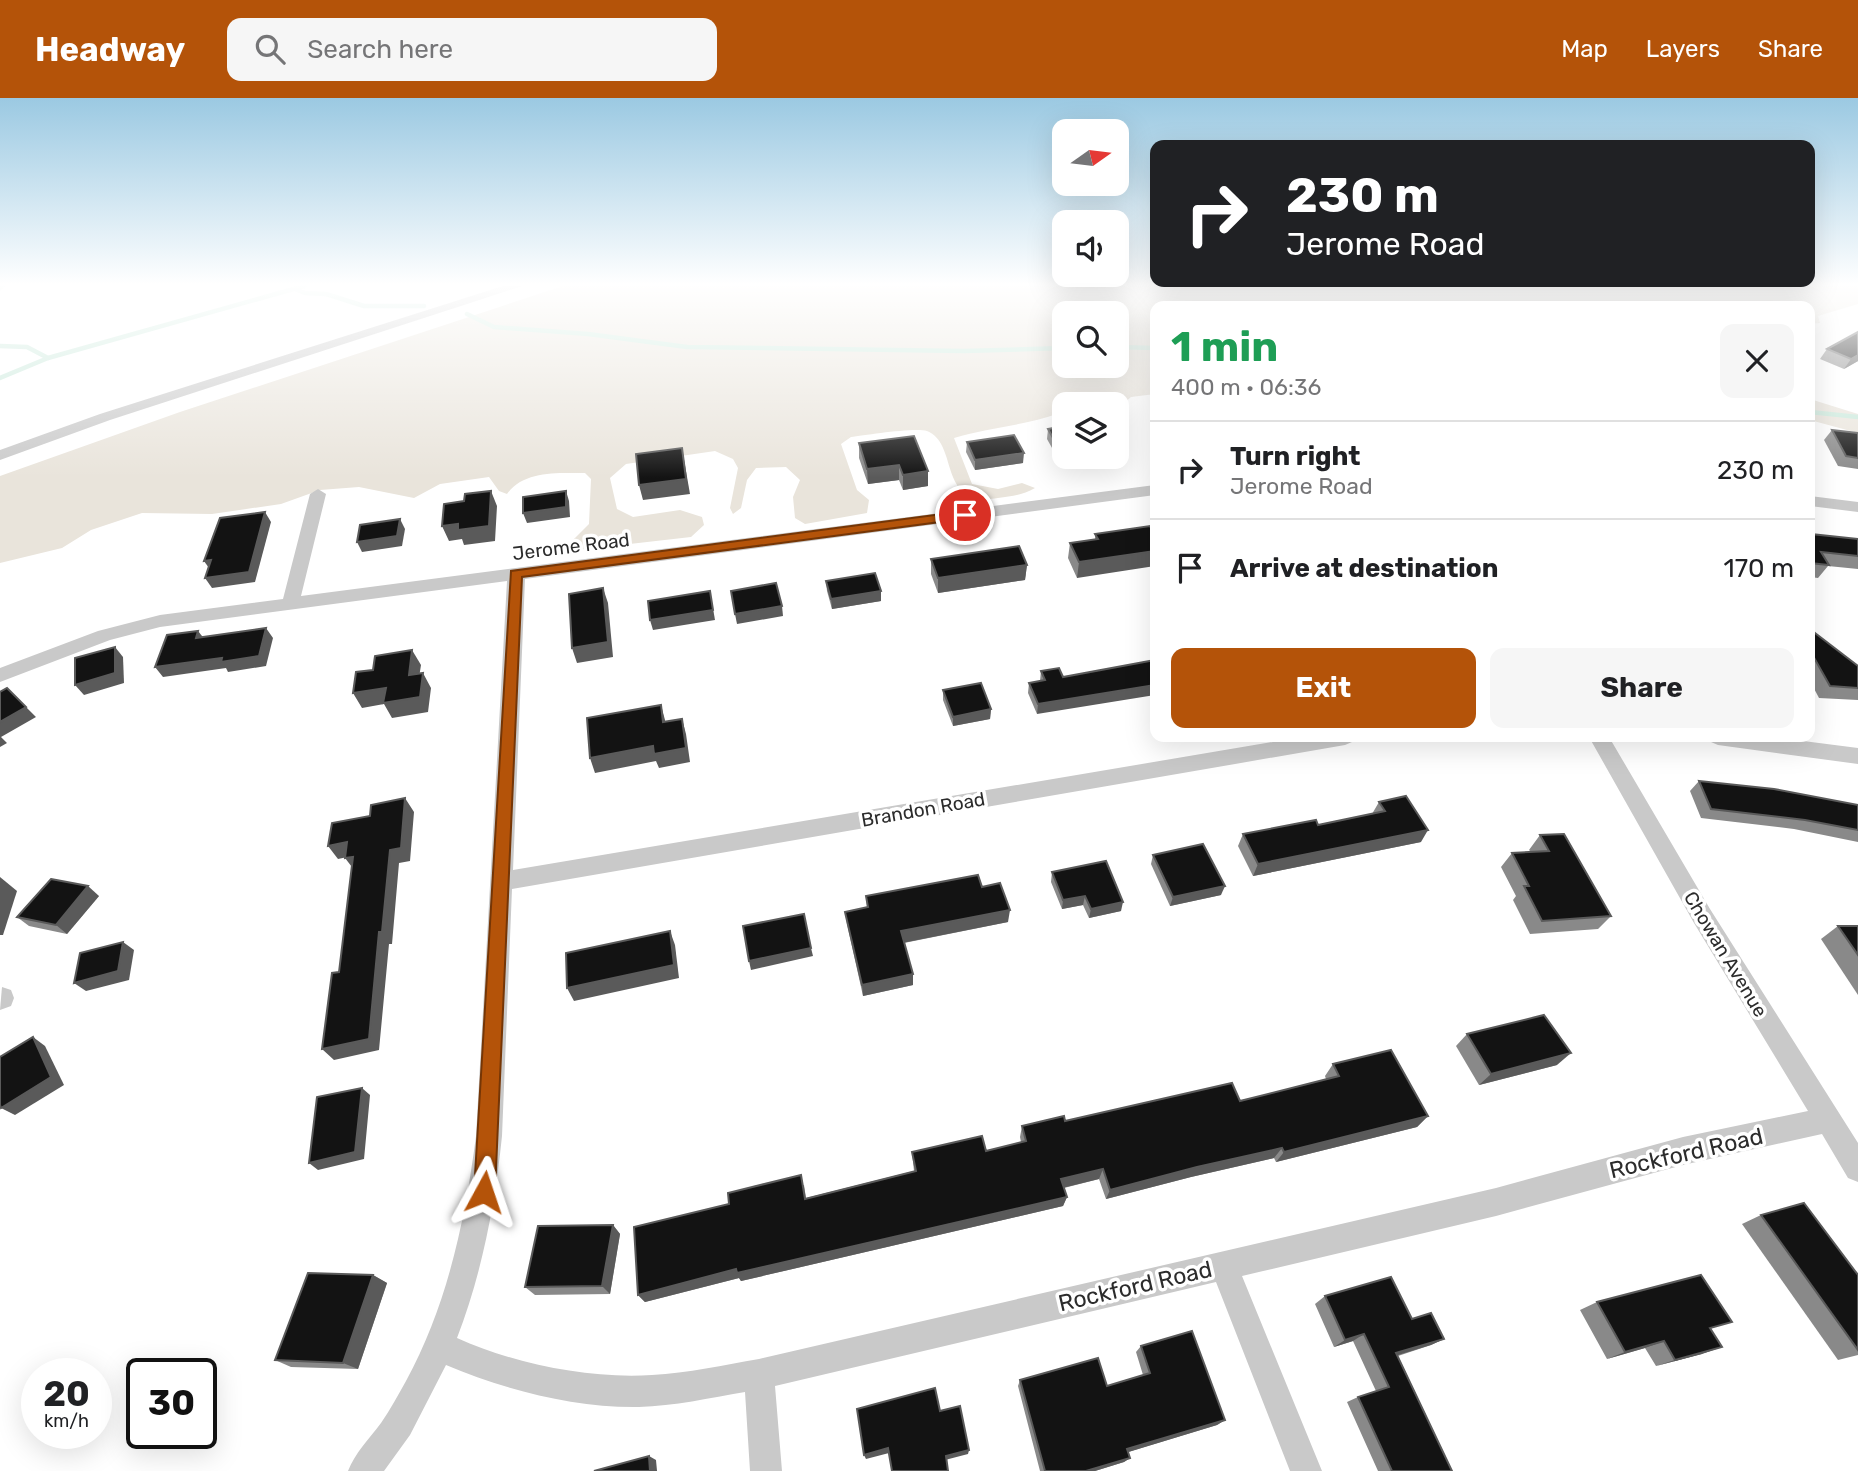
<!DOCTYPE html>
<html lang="en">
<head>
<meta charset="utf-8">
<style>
	:root { --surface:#fff; --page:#f6f6f6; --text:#202124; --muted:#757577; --line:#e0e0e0; --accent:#b45309 }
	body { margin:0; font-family:Rubik,sans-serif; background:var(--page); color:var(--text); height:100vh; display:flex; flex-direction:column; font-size:26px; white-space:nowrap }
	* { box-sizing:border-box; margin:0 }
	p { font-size:23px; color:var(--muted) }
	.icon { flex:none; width:38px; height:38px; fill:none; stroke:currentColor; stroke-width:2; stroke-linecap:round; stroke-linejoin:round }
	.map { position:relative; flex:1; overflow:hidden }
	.panel { position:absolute; left:1150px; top:203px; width:665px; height:441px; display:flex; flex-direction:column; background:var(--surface); border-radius:14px; box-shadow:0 7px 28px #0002 }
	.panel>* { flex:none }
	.hud { position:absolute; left:1150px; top:42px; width:665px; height:147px; border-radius:14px; box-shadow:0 7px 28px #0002; background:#202124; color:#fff; overflow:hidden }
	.needle { width:46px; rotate:76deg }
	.tools { position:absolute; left:1052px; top:21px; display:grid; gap:14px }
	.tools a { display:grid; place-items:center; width:77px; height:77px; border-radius:14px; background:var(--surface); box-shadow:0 7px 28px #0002; font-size:35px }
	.speed { position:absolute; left:21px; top:1260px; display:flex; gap:14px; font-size:35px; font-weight:700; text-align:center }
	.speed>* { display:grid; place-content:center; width:91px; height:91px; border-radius:50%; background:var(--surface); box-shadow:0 7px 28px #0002; line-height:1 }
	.speed small { font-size:18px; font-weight:400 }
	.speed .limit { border:4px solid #111; border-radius:10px; background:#fff; color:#111 }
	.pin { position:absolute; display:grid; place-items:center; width:60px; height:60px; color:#fff; margin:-30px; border:4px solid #fff; border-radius:50%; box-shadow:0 2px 7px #0007 }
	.me { position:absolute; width:77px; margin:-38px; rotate:5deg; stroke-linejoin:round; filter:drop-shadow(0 0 5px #0008) }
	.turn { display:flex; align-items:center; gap:24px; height:147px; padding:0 21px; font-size:32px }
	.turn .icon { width:91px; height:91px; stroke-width:2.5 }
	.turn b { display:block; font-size:49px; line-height:60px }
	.round { display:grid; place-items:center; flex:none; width:74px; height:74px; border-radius:14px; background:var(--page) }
	.overview { display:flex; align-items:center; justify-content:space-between; height:119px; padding:0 21px }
	h1 { font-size:42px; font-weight:700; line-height:52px; color:#1e9e55 }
	.cta { display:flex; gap:14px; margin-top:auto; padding:14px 21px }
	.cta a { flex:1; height:80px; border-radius:14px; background:var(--accent); color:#fff; font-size:28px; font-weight:700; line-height:80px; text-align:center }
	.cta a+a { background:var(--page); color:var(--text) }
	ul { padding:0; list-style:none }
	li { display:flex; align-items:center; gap:21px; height:98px; padding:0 21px; border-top:2px solid var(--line) }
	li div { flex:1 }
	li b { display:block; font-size:26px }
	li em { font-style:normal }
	header { display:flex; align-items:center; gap:42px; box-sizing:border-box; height:98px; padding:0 35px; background:var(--accent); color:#fff }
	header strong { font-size:33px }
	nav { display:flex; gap:38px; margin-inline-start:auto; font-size:24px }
	.search { width:490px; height:63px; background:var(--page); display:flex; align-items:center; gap:18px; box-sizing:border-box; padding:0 24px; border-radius:14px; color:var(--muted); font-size:26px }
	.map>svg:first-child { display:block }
	.green { fill:#e9e4db; fill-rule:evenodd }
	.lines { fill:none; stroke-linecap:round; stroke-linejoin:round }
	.stream { stroke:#c8e8da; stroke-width:4.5 }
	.minor { fill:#c9c9c9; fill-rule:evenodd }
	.wall { fill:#898989 }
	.shaded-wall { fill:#5a5a5a }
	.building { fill:#131313; stroke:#5a5a5a; stroke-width:2 }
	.route { fill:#b45309; stroke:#753606; stroke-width:2 }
	.labels { text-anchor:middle; stroke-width:7; stroke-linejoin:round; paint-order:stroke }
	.street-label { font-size:19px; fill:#2c2c2c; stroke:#fff }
	.near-street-label { font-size:23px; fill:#2c2c2c; stroke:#fff }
</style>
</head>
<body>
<header>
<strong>Headway</strong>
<div class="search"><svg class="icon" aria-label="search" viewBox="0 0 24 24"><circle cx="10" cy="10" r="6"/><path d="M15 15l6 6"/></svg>Search here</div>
<nav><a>Map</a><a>Layers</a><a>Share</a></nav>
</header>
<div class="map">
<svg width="1858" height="1373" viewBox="0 0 1858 1373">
	<rect width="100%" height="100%" fill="#fff"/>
	<!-- green -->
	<g class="green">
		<path d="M563 188H1858V206L1818 218 1820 225 1810 226V208H1155V296L1131 299 1117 311 1116 306H1064V316L1059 315C1025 328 989 329 954 340L972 386 998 391 1022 385 1035 390C1023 397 1012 398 998 400 936 410 960 346 927 333 916 329 865 337 851 339L841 346 857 392 869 402 867 415 805 426 795 420 793 399 800 382 786 369 756 370 747 382 741 410 733 416 730 410 738 370 733 361 715 353 626 366 610 380 617 411 633 419 680 412 702 419 704 427 691 439 577 452 568 447 589 426 591 381 585 375C558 375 524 372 507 396L499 393 489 379 440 386 414 400 359 389 320 392 281 406 212 416 142 415 91 432 62 450 0 465V378L180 314ZM1064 215H1116V268H1064Z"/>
		<path d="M1810 301 1858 316V335L1810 322Z"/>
	</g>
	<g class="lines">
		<!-- stream -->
		<g class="stream">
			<path d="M0 190 2 188"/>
			<path d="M295 191 305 195 326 196 364 208H424"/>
			<path d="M467 216 494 229 588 236 687 249 964 253 1064 250"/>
			<path d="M0 248 27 249 48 260"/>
			<path d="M1116 249 1155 250"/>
			<path d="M0 280 48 260 304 188"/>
			<path d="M1810 314 1858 319"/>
		</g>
		<!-- minor -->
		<g class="minor">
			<path d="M503 188H522L110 322 0 362V352L100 316Z"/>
			<path d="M1155 387V397L525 481 513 772 1302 639H1355L1352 644 1345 647 512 791 502 1038C495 1107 482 1175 457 1240 515 1266 588 1281 652 1277 688 1275 724 1267 759 1261L1496 1090 1683 1039 1808 1013 1694 825 1589 639H1609L1710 811 1858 1045V1084L1848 1080 1822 1036 1683 1067 1496 1118 1242 1178 1322 1373H1290L1216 1184 775 1288 782 1373H750L745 1294C710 1300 674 1308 639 1309 574 1310 505 1292 446 1267L410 1337 384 1373H348C355 1355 369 1341 381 1325 390 1312 398 1297 406 1283 447 1208 465 1123 476 1038L507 483 160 529 110 542 0 584V570L98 533 160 517 283 501 310 396 318 391 326 396 301 498Z"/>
			<path d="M1810 398 1858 404V414L1810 408Z"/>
			<path d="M1708 639H1773L1858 650V666L1718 647 1711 644Z"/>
			<path d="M2 889 11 892 14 900 11 908 0 912Z"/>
		</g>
	</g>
	<!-- wall -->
	<g class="wall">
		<path d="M1827 251 1858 263 1844 271 1820 261Z"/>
		<path d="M1048 331 1082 362 1061 366 1047 341Z"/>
		<path d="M1832 332 1858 335V371L1838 368 1824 342Z"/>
		<path d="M914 338 928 388 903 392 899 382 868 386 859 360V345Z"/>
		<path d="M967 344 1023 365 975 372 966 354Z"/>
		<path d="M1150 428 1077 480 1068 460 1070 445 1095 441V436Z"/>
		<path d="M1810 434 1811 436 1858 441V471L1828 468 1818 480 1810 479Z"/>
		<path d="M931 461 1027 467 1025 482 938 495 931 476Z"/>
		<path d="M826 483 881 493V503L832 511 827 493Z"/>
		<path d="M1810 537 1858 568V602L1819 600 1810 583Z"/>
		<path d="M1041 573 1063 579 1037 616 1028 595 1029 585 1040 583Z"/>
		<path d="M943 592 991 611 990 621 953 628 943 602Z"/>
		<path d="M1699 683 1858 707V744L1794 731 1701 720 1690 693Z"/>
		<path d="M1379 704 1421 744 1253 778 1238 748 1243 736 1318 727 1372 716Z"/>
		<path d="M1540 737 1611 818 1598 831 1530 836 1513 802 1516 798 1501 769 1512 755 1531 754 1529 752Z"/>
		<path d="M1153 757 1221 797 1170 808 1151 766Z"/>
		<path d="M1052 774 1121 813 1089 820 1083 807 1062 811 1051 784Z"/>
		<path d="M982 789 1008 824 904 845 913 876V887L863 898 847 826 845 814 867 810 866 798Z"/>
		<path d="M99 798 67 836 29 828 17 819Z"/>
		<path d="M1838 828H1858V897L1821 841Z"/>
		<path d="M1467 936 1557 967 1479 987 1456 948Z"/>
		<path d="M1333 966 1428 1018 1417 1029 1276 1064 1274 1060 1191 1079 1106 1101 1099 1081 1064 1090 1067 1099 1063 1108 741 1183 739 1180 645 1204 638 1197 729 1106 804 1087 806 1100 914 1073 912 1054 986 1053 1021 1044 1020 1039 1022 1028 1240 1003 1326 981 1325 978Z"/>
		<path d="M1761 1117 1858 1177V1257L1838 1262 1742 1126Z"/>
		<path d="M613 1127 620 1136 610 1196 535 1197 525 1189Z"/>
		<path d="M373 1177 387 1185 358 1271 291 1269 275 1262Z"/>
		<path d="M1325 1198 1412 1221 1444 1241 1431 1247 1398 1258 1452 1373H1378L1347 1304 1358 1299 1376 1293 1353 1243 1334 1249 1315 1206Z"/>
		<path d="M1597 1204 1711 1232 1702 1256 1656 1268 1645 1250 1607 1261 1580 1212Z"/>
		<path d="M1141 1248 1225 1322 1217 1327 1128 1354 1130 1360 1124 1364 1095 1373H1040L1018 1288 1020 1282 1107 1288 1143 1277 1136 1254Z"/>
	</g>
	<!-- shaded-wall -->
	<g class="shaded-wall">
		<path d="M1858 257V263L1844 271 1851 261Z"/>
		<path d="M682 350 690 396 643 402 639 387Z"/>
		<path d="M1024 355 1023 365 975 372V362Z"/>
		<path d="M1064 355V359H1082V362L1061 366 1062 356Z"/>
		<path d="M899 367V382L868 386 867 371Z"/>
		<path d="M928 373V388L903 392V377Z"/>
		<path d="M491 393 497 408 495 443 464 447 462 441 449 443 442 428Z"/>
		<path d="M566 393 569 403 570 419 527 425 523 415Z"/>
		<path d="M265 414 271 424 255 484 212 490 205 480Z"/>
		<path d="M400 421 405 431 402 448 362 454 357 444Z"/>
		<path d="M1155 453V468L1077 480 1079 464Z"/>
		<path d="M211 462V473L204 463Z"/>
		<path d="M1027 467 1025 482 938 495V480Z"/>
		<path d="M603 490 608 505 613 559 577 565 572 550Z"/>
		<path d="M710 493 715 522 653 532 650 522Z"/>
		<path d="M881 493V503L832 511 831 501Z"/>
		<path d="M782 508 783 518 737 526 735 516Z"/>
		<path d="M266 530 273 540 266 568 228 574 226 570 163 579 155 569Z"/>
		<path d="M198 533 206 543 196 540Z"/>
		<path d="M115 549 123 559 124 585 84 597 75 587Z"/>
		<path d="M412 552 421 567 417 592 409 577Z"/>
		<path d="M423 575 431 590 428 614 392 620 384 606 362 610 353 595Z"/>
		<path d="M1155 587V597L1037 616 1038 606Z"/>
		<path d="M661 607 665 622 667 639 663 624Z"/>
		<path d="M26 609 36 619 1 639 7 645 0 649V624Z"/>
		<path d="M991 611 990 621 953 628V619Z"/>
		<path d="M682 621 686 636 690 664 659 670 656 663 595 675 590 660Z"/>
		<path d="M405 700 414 714 410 763 399 765 392 846H389L379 952 334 962 322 951 379 834 390 752Z"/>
		<path d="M1428 732 1421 744 1253 778 1258 766Z"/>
		<path d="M347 744 357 757 338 761 328 748Z"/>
		<path d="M353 759 355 773 345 760Z"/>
		<path d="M0 779 17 793 3 837H0Z"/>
		<path d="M88 788 99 798 67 836 56 827Z"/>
		<path d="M1225 788 1221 797 1170 808 1173 799Z"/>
		<path d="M1085 798 1083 807 1062 811 1063 802Z"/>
		<path d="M1123 804 1121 813 1089 820 1091 811Z"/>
		<path d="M1010 812 1008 824 902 845 901 833Z"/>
		<path d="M670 833 675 847 679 880 574 903 567 890Z"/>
		<path d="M123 844 134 852 129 882 86 893 74 885Z"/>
		<path d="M811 850 813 858 751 872 749 863Z"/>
		<path d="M913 876V887L863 898 862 887Z"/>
		<path d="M33 939 45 948 64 987 15 1017 1 1010Z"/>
		<path d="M1571 955 1557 967 1479 987 1491 976Z"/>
		<path d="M362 990 370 997 364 1061 318 1072 309 1065Z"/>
		<path d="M1428 1018 1417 1029 1276 1064 1284 1054Z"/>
		<path d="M1282 1050 1274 1060 1191 1079 1106 1101 1110 1092 1197 1069Z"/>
		<path d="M1103 1071 1099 1081 1058 1091 1061 1081Z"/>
		<path d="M1067 1099 1063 1108 741 1183 739 1180 645 1204 638 1197 736 1171Z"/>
		<path d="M613 1127 620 1136 610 1196 602 1188Z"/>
		<path d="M373 1177 387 1185 358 1271 343 1265Z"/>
		<path d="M1364 1236 1353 1243 1334 1249 1345 1242Z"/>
		<path d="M1444 1241 1431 1247 1385 1261 1396 1255Z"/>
		<path d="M1664 1243 1645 1250 1607 1261 1625 1254Z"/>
		<path d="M1722 1249 1702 1256 1656 1268 1675 1262Z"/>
		<path d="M1225 1322 1217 1327 1122 1356 1127 1351Z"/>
		<path d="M888 1350 889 1355 866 1361 864 1357Z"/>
		<path d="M969 1352 968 1356 945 1362 946 1358Z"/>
		<path d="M649 1358 656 1362 657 1373H650Z"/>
		<path d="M1130 1360 1124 1364 1095 1373H1086Z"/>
	</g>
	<!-- building -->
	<g class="building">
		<path d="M1858 234V257L1851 261 1827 251Z"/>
		<path d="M1064 328V355L1062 356 1048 331Z"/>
		<path d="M1832 332 1858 335V360L1846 358Z"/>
		<path d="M1014 337 1024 355 975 362 967 344Z"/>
		<path d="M914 338 928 373 903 377 899 367 867 371 859 345Z"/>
		<path d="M682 350 686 381 639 387 636 356Z"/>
		<path d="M491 393 489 428 458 432V426L442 428 444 406 464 403 465 396Z"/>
		<path d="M566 393V409L523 415V399Z"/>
		<path d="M265 414 249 474 205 480 211 462 204 463 220 420Z"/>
		<path d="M400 421 397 438 357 444 360 427Z"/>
		<path d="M1150 428 1155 437V453L1079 464 1070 445 1098 441 1095 436Z"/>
		<path d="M1810 434 1811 436 1858 441V458L1821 454 1829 467 1810 465Z"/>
		<path d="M1019 448 1027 467 938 480 931 461Z"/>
		<path d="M875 475 881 493 831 501 826 483Z"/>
		<path d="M776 485 782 508 735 516 731 493Z"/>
		<path d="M603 490 608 544 572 550 569 496Z"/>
		<path d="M710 493 713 512 650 522 648 503Z"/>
		<path d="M266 530 259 558 221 564 222 560 155 569 167 537 198 533 196 540Z"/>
		<path d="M1815 535 1858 568V590L1830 588 1812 556 1810 554V537Z"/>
		<path d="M115 549V575L75 587V560Z"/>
		<path d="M412 552 409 577 423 575 420 599 383 605 386 590 353 595 356 574 373 572 375 558Z"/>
		<path d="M1155 562V587L1038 606 1029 585 1045 582 1041 573 1059 570 1063 579Z"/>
		<path d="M981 585 991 611 953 619 943 592Z"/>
		<path d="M7 590 26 609 0 624V594Z"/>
		<path d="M661 607 663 624 682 621 686 650 654 656 653 648 590 660 587 620Z"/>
		<path d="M1699 683 1774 691 1858 707V732L1805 722 1711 711Z"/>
		<path d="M1406 698 1428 732 1258 766 1243 736 1316 722 1318 727 1385 713 1379 704Z"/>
		<path d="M405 700 401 750 390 752 382 834H379L369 941 322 951 332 875 339 874 353 759 345 760 347 744 328 748 332 725 370 718 371 707Z"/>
		<path d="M1564 736 1611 818 1542 823 1524 788H1529L1512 755 1549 753 1540 737Z"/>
		<path d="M1203 746 1225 788 1173 799 1153 757Z"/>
		<path d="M1106 763 1123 804 1091 811 1085 798 1063 802 1052 774Z"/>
		<path d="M978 777 982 789 1000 785 1010 812 901 833 913 876 862 887 845 814 868 809 866 798Z"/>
		<path d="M51 781 88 788 56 827 17 819Z"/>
		<path d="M804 816 811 850 749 863 743 828Z"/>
		<path d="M1838 828H1858V857Z"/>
		<path d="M670 833 674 867 567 890 566 855Z"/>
		<path d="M123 844 118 873 74 885 80 855Z"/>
		<path d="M1544 917 1571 955 1491 976 1467 936Z"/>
		<path d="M33 939 51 979 1 1010 0 1007V959Z"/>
		<path d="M1391 952 1428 1018 1284 1054 1282 1050 1197 1069 1110 1092 1103 1071 1061 1081 1067 1099 737 1175 736 1171 638 1197 634 1129 729 1106 728 1095 801 1077 805 1101 916 1073 912 1054 982 1038 986 1053 1026 1043 1022 1028 1064 1018 1065 1023 1232 985 1240 1003 1339 978 1333 966Z"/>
		<path d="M362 990 355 1054 309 1065 317 999Z"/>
		<path d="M1804 1105 1858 1177V1252L1761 1117Z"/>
		<path d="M613 1127 602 1188 525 1189 538 1128Z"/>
		<path d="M308 1175 373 1177 343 1265 275 1262Z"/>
		<path d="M1701 1177 1732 1224 1710 1230 1722 1249 1675 1262 1664 1243 1625 1254 1597 1204Z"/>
		<path d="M1391 1179 1412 1221 1431 1215 1444 1241 1396 1255 1452 1373H1392L1358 1299 1389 1289 1364 1236 1345 1242 1325 1198Z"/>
		<path d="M1192 1233 1225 1322 1127 1351 1130 1360 1086 1373H1045L1020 1282 1098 1260 1107 1288 1150 1275 1141 1248Z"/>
		<path d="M935 1290 940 1313 960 1308 969 1352 946 1358 948 1373H892L888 1350 864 1357 857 1311Z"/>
		<path d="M649 1358 650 1373H594Z"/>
	</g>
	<!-- sky -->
	<linearGradient id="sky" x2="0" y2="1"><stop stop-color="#9bc9e2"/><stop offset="0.49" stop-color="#fff"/><stop offset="1" stop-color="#fff" stop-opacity="0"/></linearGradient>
	<rect width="1858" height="380" fill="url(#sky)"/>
	<!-- route -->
	<path class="route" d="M965 413 970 414V420L522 479 495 1094 491 1102 484 1105 477 1102 474 1094 511 473Z"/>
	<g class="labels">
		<!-- street labels -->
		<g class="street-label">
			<text transform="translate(571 448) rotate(-7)" y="7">Jerome Road</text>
			<text transform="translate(923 711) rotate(-10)" y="7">Brandon Road</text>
			<text transform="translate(1726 856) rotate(59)" y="7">Chowan Avenue</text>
		</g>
		<!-- near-street labels -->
		<g class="near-street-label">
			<text transform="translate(1686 1055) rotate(-13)" y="8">Rockford Road</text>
			<text transform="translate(1135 1188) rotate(-13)" y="8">Rockford Road</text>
		</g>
	</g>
</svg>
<div class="tools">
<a><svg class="needle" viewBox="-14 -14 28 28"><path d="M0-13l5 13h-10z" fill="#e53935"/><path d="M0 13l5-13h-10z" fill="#757577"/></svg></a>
<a><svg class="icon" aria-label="sound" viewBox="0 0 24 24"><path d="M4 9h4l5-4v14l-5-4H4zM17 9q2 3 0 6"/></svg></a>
<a><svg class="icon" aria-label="search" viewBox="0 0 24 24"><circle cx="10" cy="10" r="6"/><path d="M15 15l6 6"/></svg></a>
<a><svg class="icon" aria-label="layers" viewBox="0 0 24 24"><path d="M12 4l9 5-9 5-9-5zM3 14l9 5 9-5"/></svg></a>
</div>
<div class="speed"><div>20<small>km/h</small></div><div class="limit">30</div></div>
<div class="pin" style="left:965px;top:417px;background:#d93025"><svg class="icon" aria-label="arrive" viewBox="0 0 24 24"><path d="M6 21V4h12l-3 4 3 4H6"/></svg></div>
<svg class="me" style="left:484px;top:1094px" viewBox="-20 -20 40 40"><path d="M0-17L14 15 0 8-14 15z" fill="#b45309" stroke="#fff" stroke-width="4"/></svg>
<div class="hud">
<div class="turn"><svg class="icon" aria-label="right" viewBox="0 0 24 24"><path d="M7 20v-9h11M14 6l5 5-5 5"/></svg><div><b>230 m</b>Jerome Road</div></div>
</div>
<section class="panel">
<div class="overview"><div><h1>1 min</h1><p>400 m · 06:36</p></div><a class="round"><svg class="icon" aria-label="close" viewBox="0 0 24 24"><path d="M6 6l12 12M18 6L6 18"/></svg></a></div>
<ul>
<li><svg class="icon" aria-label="right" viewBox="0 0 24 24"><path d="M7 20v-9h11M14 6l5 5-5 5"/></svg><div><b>Turn right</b><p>Jerome Road</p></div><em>230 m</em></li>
<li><svg class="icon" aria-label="arrive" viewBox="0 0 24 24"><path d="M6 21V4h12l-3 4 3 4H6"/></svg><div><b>Arrive at destination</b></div><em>170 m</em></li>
</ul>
<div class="cta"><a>Exit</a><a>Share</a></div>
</section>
</div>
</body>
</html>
